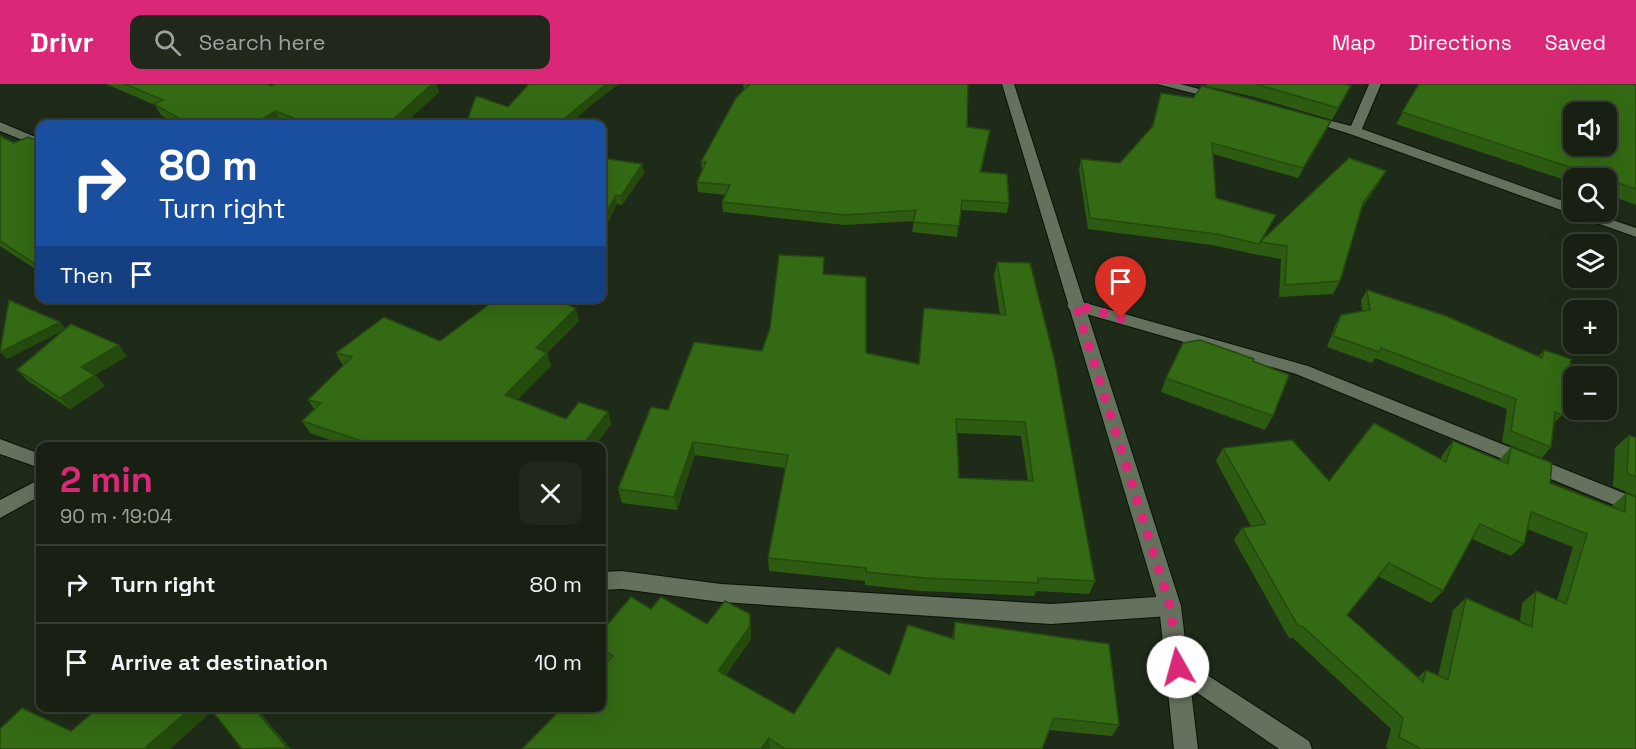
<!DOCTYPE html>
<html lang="en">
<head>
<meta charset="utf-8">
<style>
	:root { --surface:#172013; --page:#20281c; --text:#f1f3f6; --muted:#9ea3a0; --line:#363e33; --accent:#db2777 }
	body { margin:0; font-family:"Space Grotesk",sans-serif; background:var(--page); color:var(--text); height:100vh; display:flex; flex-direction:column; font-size:22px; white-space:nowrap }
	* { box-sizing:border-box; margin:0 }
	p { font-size:20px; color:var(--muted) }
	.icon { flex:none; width:33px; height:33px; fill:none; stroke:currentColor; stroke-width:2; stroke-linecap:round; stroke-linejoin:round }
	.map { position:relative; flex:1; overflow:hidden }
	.sheet { position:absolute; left:36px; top:358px; width:570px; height:270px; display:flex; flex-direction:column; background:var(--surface); border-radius:12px; box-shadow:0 6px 24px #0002,0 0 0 2px var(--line) }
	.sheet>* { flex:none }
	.guide { position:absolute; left:36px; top:36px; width:570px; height:183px; border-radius:12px; box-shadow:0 6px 24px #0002,0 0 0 2px var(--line); background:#1a4fa0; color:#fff; overflow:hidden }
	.tools { position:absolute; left:1563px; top:18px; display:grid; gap:12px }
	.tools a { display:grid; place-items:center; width:54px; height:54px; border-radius:12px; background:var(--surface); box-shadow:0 6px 24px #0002,0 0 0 2px var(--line); font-size:30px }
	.pin { position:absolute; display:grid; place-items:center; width:51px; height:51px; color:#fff; margin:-62px -26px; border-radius:50% 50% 50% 0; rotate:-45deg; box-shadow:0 0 6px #0007 }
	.pin .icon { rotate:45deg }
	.me { position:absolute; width:66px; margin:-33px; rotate:353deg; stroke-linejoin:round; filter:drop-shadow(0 0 4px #0008) }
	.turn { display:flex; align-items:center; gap:21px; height:126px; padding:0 24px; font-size:27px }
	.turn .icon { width:78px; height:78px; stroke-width:2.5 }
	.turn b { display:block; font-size:42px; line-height:51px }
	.then { display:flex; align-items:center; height:57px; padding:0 24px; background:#0003; gap:12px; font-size:22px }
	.round { display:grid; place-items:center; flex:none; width:63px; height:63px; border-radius:12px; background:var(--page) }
	.head { display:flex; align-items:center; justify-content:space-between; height:102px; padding:0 24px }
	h1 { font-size:36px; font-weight:600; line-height:45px; color:var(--accent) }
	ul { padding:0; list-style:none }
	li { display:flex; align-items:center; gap:18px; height:78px; padding:0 24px; border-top:2px solid var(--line) }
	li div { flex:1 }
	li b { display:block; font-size:22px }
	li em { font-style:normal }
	header { display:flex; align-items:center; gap:36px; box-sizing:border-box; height:84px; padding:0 30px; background:var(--accent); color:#fff }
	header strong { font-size:28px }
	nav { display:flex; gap:33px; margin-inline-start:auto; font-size:21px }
	.search { width:420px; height:54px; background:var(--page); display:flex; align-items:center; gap:15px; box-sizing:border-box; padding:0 21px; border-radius:12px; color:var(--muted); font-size:22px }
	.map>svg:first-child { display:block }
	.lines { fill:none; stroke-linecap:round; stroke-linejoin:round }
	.street-casing { stroke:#081304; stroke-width:2 }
	.secondary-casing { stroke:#081304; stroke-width:2 }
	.street { fill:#63715d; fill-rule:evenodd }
	.secondary { fill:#63715d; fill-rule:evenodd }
	.wall { fill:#2d5b11; fill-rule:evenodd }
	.shaded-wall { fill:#244a0e }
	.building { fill:#346a14; stroke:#244a0e; stroke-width:1.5; fill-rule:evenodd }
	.route { stroke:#db2777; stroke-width:10; stroke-dasharray:0 18 }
</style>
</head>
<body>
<header>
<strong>Drivr</strong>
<div class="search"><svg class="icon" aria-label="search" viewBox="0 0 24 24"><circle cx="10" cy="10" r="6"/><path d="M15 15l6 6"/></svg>Search here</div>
<nav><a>Map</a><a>Directions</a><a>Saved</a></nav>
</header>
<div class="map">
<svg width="1636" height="665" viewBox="0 0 1636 665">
	<rect width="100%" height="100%" fill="#1f2b19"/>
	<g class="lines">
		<defs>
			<g id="street">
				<path d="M1157 0H1180L1226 12 1220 16Z"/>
				<path d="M1369 0H1381L1362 45 1574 121V128H1589L1636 144V153L1350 50 1299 34 1305 30 1351 42Z"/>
				<path d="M0 38 40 55V63L0 47Z"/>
				<path d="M1075 216 1308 282 1636 414V430L1296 290 1069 225 1067 221Z"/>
				<path d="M0 355 40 370V384L0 370Z"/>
				<path d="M40 395V412L0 434V416Z"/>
				<path d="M622 487 721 500 1051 520 1170 512 1178 515 1181 522 1178 529 1170 532 1051 540 721 518 622 505 602 506V488Z"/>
				<path d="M1178 572 1309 657 1312 665H1279L1170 590 1167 583 1170 576Z"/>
			</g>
			<path id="secondary" d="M1002 0H1014L1181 522 1198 665H1174L1159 522Z"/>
		</defs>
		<!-- street casing -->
		<use href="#street" class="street-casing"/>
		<!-- secondary casing -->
		<use href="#secondary" class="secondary-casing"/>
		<!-- street -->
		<use href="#street" class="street"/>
		<!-- secondary -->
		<use href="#secondary" class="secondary"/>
	</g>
	<!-- wall -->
	<g class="wall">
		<path d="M106 0H267L271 2 439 8 404 40H286L281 39 176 40 161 31 155 21Z"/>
		<path d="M743 0H968L967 43 988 56 981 89 1009 119 1007 129 961 126 957 153 912 148 914 137 845 141 723 128 722 118 726 111 698 108 697 98 702 86 701 78 744 6Z"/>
		<path d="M1207 0H1346L1345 14 1332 36 1255 13 1206 2Z"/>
		<path d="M1419 0H1636V121L1606 110V94H1574V99L1396 40Z"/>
		<path d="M1161 9 1326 47 1298 94 1213 70 1216 114 1276 131 1263 155 1379 99 1362 124 1340 197 1333 210 1279 213 1281 175 1254 170 1255 169 1254 170 1212 161 1088 145 1079 86 1081 75 1120 79 1152 43Z"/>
		<path d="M0 52 14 59 40 58V188L0 162Z"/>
		<path d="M602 74 642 80 644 89 622 121 617 120 604 146 602 145Z"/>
		<path d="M997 178 1095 497 1089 510 1036 507 1034 512 922 507 865 501V497L769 487 768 474 785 384 695 371 677 426 622 419 618 405 668 326 762 267 824 190 866 269 919 280 924 224 1000 231 994 192ZM957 349 1021 352 1028 397 959 394Z"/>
		<path d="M1367 206 1539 272 1544 266 1562 331 1554 339 1551 363 1542 374 1502 358 1507 325 1375 274 1372 279 1327 263 1335 242 1341 231 1362 227 1361 216Z"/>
		<path d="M579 237 547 269 551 282 517 316 566 335 608 328 611 340 594 363H350L310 349 302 337 314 325 308 316 343 282 336 269 440 257Z"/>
		<path d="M66 244 127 272 95 291 105 302 70 325 28 297 17 286 62 247 7 275Z"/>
		<path d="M1253 277 1273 332 1265 346 1161 308 1166 294Z"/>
		<path d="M1629 351 1636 354V412L1613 402 1615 364Z"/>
		<path d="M1453 357 1499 376 1511 363 1550 399 1611 423 1626 409 1636 665H1389L1386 663 1391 645 1293 554H1289L1234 456 1242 444 1251 442 1216 377 1223 364 1329 397 1441 375 1442 371ZM1527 445 1573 463 1557 516 1536 507 1522 519 1520 538 1466 514 1453 526 1438 592 1426 586 1418 593 1347 531 1378 492 1431 519 1443 507 1472 455 1511 472 1524 460Z"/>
		<path d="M651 525 707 540 751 543V555L726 591 794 630 890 591 952 555 955 538 1119 641 1112 652 1049 646 1042 665H522L607 578 602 575V565Z"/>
	</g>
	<!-- shaded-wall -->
	<g class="shaded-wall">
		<path d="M432 0H436L439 8 404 40H388Z"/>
		<path d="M606 0H619L595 18 570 40H558Z"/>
		<path d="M1351 2 1345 14 1332 36 1338 24Z"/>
		<path d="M276 27 281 39 278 40H252Z"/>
		<path d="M1331 37 1326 47 1298 94 1303 84Z"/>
		<path d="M642 80 644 89 622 121 621 112Z"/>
		<path d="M1386 87 1379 99 1357 131 1363 119Z"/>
		<path d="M616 111 617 120 604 146 602 136Z"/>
		<path d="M576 224 579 237 547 269 551 282 509 324 505 311 536 264Z"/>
		<path d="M60 238 66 245 7 275 0 268Z"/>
		<path d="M119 261 127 272 95 291 105 302 70 325 60 314 81 283Z"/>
		<path d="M608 328 611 340 594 363H581Z"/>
		<path d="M693 358 695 371 677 426 674 413Z"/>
		<path d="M750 530 751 555 720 599 718 587Z"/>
		<path d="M191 624H215V625L170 665H147L146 663Z"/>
		<path d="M254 624H267L261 629 291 665H286Z"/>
		<path d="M336 624H344L340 628Z"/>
		<path d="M769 654 770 665H761Z"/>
	</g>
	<!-- building -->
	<g class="building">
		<path d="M125 0H267L271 2 275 0H432L388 40H308L276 27 252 40H175L179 39 183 40 184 37 154 20 163 16Z"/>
		<path d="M529 0H606L558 40H466L476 12 508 23Z"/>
		<path d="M747 0H968L967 43 990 46 980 88 1007 90 1009 119 962 116 959 142 913 138 916 126 845 131 722 118 730 101 697 98 706 78H701L736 14 750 0Z"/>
		<path d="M1256 0H1344L1351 2 1338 24Z"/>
		<path d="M1419 0H1631L1636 1V105L1402 28ZM1574 28H1606V62H1574Z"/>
		<path d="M1202 2 1331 37 1303 84 1212 59 1216 114 1276 131 1259 160 1217 150 1090 134 1081 75 1120 79 1153 42 1161 9 1193 14Z"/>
		<path d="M0 52 14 59 28 53 40 58V183L0 157Z"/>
		<path d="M602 74 642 80 621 112 616 111 602 136Z"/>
		<path d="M1349 74 1386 87 1363 119 1340 197 1285 201 1287 162 1260 158Z"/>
		<path d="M779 171 824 173 823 190 866 193V269L919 280 924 224 1006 231 997 178 1030 179 1055 278 1095 497 1038 494V499L925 494 866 488V484L768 474 788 371 693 358 674 413 618 405 651 323 668 326 694 258 762 267 770 244ZM956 335 1025 338 1033 397 959 394Z"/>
		<path d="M1367 206 1446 232 1542 274 1544 266 1571 275 1562 331 1555 328 1551 363 1511 347 1516 315 1381 264 1379 268 1333 252 1341 231 1370 226Z"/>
		<path d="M498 214H549L576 224 536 264 547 269 505 311 566 335 579 318 608 328 581 363H372L374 361 302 337 321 319 308 316 352 273 336 269 384 233 440 257Z"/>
		<path d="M9 216 60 238 0 268Z"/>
		<path d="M71 240 119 261 81 283 95 291 60 314 17 286Z"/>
		<path d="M1200 256 1254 275 1253 277 1289 291 1273 332 1166 294 1183 259Z"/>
		<path d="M1374 339 1446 378 1453 357 1508 380 1511 363 1552 379 1550 399 1625 428 1626 409 1636 413V665H1421L1399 653 1403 634 1302 542H1298L1242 444 1266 440 1223 364 1292 356 1329 397ZM1531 428 1587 450 1566 520 1536 507 1532 543 1466 514 1448 596 1426 586 1423 598 1347 531 1389 479 1443 507 1480 440 1524 460Z"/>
		<path d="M1629 351 1636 354V393L1627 389Z"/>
		<path d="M631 513 651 525 661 513 707 540 725 517 750 530V542L718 587 794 630 837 563 890 591 908 541 954 555 955 538 1109 560 1119 641 1054 634 1042 665H785L769 654 761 665H522L562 624H602V583L613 572 602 565V547Z"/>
		<path d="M22 624 71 647 98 624H191L146 663 147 665H0V645Z"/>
		<path d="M210 624H254L287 664 242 665Z"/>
	</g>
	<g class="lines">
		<!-- route -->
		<path class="route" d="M1121 234 1076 221 1170 522 1178 583"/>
	</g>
</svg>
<div class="tools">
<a><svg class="icon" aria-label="sound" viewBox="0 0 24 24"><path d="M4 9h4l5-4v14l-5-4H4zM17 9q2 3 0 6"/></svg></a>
<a><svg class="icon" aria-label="search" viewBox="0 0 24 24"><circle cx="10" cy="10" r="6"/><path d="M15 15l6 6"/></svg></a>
<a><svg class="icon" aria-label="layers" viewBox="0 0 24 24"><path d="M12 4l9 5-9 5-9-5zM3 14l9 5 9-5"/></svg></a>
<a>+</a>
<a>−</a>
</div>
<div class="pin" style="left:1121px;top:234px;background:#d93025"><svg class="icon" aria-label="arrive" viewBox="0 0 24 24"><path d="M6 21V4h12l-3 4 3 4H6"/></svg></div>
<svg class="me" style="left:1178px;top:583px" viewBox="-20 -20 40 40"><circle r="19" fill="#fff"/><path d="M0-13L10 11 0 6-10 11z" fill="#db2777"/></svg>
<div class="guide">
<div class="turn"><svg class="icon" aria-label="right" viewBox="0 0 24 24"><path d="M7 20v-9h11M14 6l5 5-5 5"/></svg><div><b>80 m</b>Turn right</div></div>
<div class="then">Then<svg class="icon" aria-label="arrive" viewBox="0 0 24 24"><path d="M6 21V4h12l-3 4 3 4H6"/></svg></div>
</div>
<section class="sheet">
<div class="head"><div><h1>2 min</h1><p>90 m · 19:04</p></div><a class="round"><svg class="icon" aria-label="close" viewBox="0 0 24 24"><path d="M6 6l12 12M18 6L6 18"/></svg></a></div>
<ul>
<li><svg class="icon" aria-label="right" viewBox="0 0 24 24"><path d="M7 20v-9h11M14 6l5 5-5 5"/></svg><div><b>Turn right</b></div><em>80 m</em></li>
<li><svg class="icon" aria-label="arrive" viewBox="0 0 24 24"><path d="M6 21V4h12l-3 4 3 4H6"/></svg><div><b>Arrive at destination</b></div><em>10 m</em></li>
</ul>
</section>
</div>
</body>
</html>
